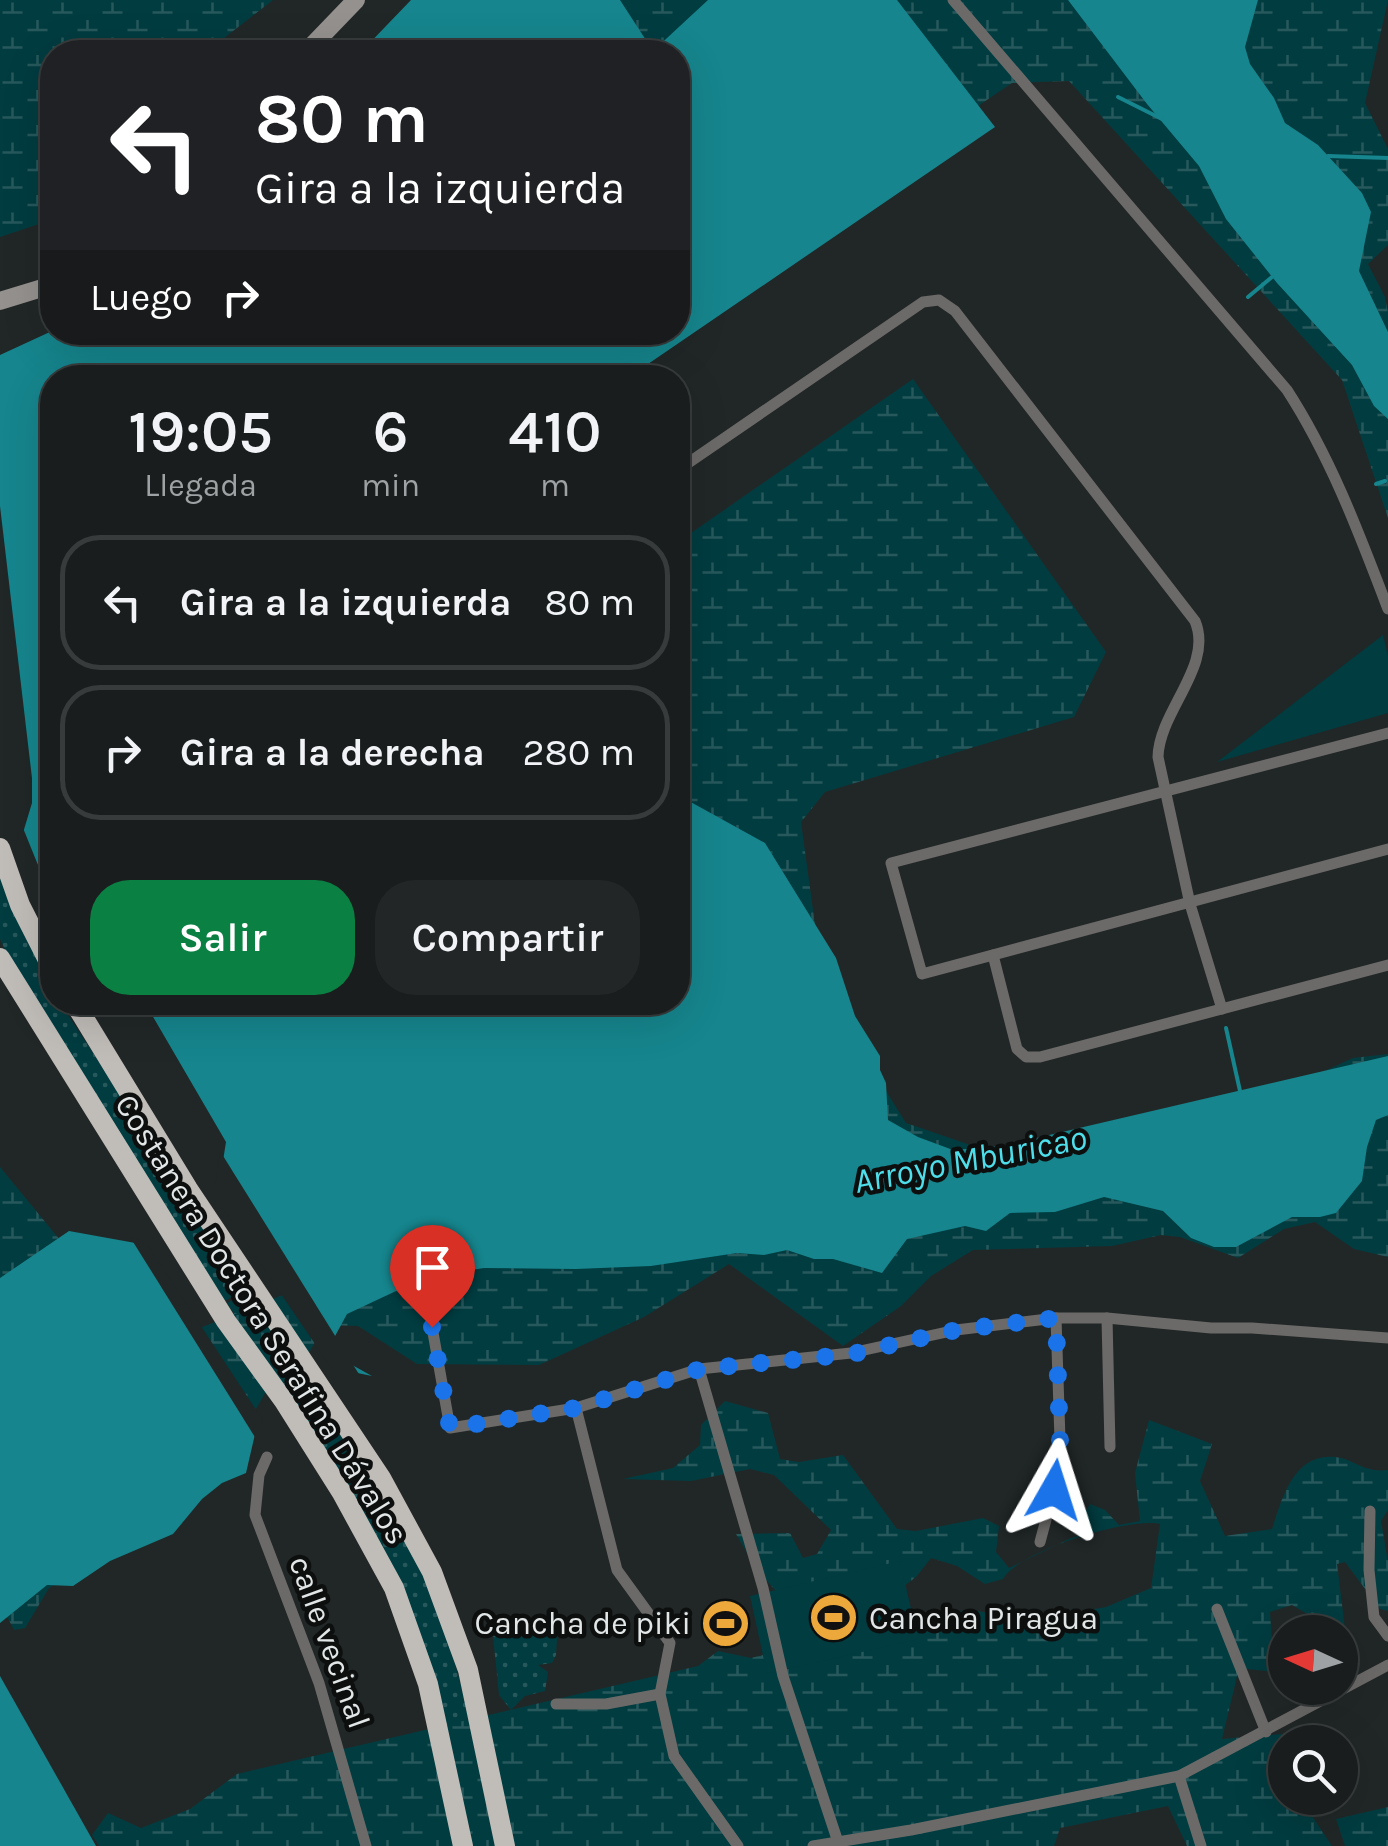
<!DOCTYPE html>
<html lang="es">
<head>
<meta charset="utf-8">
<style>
	:root { --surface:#191d1d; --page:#222626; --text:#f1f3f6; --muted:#9fa2a4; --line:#373b3b; --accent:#0b8043 }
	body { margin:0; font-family:Karla,sans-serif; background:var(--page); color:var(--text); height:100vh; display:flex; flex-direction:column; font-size:38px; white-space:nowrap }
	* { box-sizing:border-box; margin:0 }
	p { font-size:32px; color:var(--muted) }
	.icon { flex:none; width:55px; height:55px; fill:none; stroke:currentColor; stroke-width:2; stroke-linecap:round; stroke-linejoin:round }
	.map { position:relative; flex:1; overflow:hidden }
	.sheet { position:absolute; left:40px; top:365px; width:650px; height:650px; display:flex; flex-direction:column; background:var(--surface); border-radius:40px; box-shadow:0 10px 40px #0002,0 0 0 2px var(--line) }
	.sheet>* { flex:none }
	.hud { position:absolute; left:40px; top:40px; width:650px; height:305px; border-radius:40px; box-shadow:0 10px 40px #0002,0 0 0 2px var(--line); background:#202124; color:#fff; overflow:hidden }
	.needle { width:65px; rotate:274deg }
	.fabs { position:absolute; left:1268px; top:1615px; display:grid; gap:20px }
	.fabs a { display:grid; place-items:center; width:90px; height:90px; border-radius:50%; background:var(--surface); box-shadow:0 10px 40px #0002,0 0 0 2px var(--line); font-size:50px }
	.pin { position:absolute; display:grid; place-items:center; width:85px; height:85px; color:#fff; margin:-102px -42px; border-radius:50% 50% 50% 0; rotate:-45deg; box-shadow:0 0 10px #0007 }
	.pin .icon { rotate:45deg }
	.me { position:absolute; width:110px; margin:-55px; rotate:6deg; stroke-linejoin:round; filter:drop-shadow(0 0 8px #0008) }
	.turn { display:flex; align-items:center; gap:35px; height:210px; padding:0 50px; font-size:45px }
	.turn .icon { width:130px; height:130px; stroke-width:2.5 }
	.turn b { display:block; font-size:70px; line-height:85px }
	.then { display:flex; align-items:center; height:95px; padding:0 50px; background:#0003; gap:20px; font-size:38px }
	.eta { display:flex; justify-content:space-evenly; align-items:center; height:170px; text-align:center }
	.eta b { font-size:60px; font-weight:600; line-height:70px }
	.button { display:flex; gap:20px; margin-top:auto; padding:20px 50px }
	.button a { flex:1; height:115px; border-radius:40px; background:var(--accent); color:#fff; font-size:40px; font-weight:600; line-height:115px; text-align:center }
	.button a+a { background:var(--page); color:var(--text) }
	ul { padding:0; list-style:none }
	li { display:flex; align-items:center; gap:30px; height:135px; margin:0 20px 15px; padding:0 30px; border:5px solid var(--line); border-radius:40px }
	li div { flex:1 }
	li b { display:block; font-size:38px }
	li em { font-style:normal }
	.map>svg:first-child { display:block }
	.grass { fill:url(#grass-dots) }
	.wetland { fill:url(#wetland-marsh) }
	.park { fill:#013c40 }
	.water { fill:#16858d }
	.pier { fill:#212727 }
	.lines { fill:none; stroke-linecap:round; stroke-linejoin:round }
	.stream { stroke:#16858d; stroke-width:4 }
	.minor { stroke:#6c6a68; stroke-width:11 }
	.secondary { stroke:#94918e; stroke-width:18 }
	.trunk { stroke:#c0bcb8; stroke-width:20 }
	.route { stroke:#1a73e8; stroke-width:18; stroke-dasharray:0 32.4 }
	.labels { text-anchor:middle; stroke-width:9; stroke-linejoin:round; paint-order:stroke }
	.street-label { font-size:32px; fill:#e2e6e6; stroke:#0d0f0f }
	.poi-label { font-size:32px; fill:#e2e6e6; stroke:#0d0f0f; text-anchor:start }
	.water-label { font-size:35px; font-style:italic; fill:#4edeea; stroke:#0d0f0f }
</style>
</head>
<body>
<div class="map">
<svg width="1388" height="1846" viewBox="0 0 1388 1846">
	<defs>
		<pattern id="grass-dots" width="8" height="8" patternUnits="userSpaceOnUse" patternTransform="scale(2.5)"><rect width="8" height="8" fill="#013c40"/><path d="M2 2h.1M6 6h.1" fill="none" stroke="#26585c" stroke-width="1.8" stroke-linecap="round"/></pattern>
		<pattern id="wetland-marsh" width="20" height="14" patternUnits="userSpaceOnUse" patternTransform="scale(2.5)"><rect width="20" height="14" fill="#013c40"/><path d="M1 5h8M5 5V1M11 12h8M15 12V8" fill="none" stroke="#26585c"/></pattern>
	</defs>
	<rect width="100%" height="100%" fill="#212727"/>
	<!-- grass -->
	<g class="grass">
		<path d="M0 875 15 915 52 989V1002L60 1003 248 1287 225 1301 8 957 0 939Z"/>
		<path d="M249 1290C307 1379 371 1468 418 1564 444 1617 458 1675 474 1731L459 1766 339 1473 227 1303Z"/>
		<path d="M539 1622 558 1624 556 1655 552 1663 538 1665 548 1672 545 1691 525 1696 511 1710 499 1695 493 1636 507 1631 533 1632Z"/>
	</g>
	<!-- wetland -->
	<g class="wetland">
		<path d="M0 0H273L206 52H52V216L48 221 0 237Z"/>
		<path d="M463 0H1388L1365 103 1388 149V245L1368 264 1385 297 1388 313V518L1342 380 1069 81 1012 83 678 309V52H411Z"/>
		<path d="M913 379 1106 652 1074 717 825 792 801 822 817 939 678 879V542Z"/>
		<path d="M801 955 906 1123 985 1150 1294 1085 1353 1058 1388 1054V1257L1354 1249 1315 1222 1284 1229 1238 1258 1180 1237 1161 1235 1112 1246 973 1250 931 1276 901 1306 843 1346 729 1264 644 1317 539 1365 417 1364 358 1326 325 1325 307 1356 270 1385 250 1419 131 1537 49 1588 25 1628 14 1630 0 1603V1167L65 1246 195 1330 300 1288 678 1002Z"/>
		<path d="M725 1401 768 1413 780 1459 799 1462 843 1455 897 1529 916 1531 983 1518 999 1526 996 1552 1009 1568 1071 1538 1090 1533 1076 1526 1090 1504 1105 1510 1119 1525 1140 1521 1135 1473 1149 1420 1212 1444 1200 1481 1225 1536 1272 1529C1282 1499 1293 1453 1335 1457 1355 1459 1363 1473 1388 1470V1510L1381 1521 1388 1562V1611L1380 1609 1345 1562 1337 1564 1346 1637 1292 1605 1270 1612 1274 1672 1239 1668 1222 1739 1293 1733 1295 1742H1285V1798H1305L1308 1810 1332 1846H1187L1168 1806 1060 1828 1054 1846H99L92 1835 108 1813 141 1828 190 1809 237 1774 698 1666 718 1651 751 1658 812 1643H858L968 1609 1026 1621 1106 1607 1151 1588 1160 1524C1128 1517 1018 1551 1003 1579L985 1584 957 1566 931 1558 916 1577 888 1598 784 1600 757 1570 736 1534 790 1533 803 1558 817 1554 831 1530 774 1475 750 1469 691 1481 623 1479 673 1468 700 1445 701 1425Z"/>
		<path d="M1388 1807V1846H1345L1336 1819Z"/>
	</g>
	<!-- park -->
	<g class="park">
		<path d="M1383 635 1388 656V713L1217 762Z"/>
		<path d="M900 1561 918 1639 767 1674 750 1596Z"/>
		<path d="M742 1613 744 1632 710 1633 706 1615Z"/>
	</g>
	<!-- water -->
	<g class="water">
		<path d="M411 0H620L653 51 708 0H897L995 127 629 377 52 378V868L26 862 19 846 32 803V778L0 506V355L52 331 678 332V52H361Z"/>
		<path d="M1068 0H1258L1245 47 1250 64 1274 98 1285 123 1318 145 1362 193 1371 212 1359 271 1388 332V419L1374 406 1352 365 1277 283 1226 219 1199 166 1147 104Z"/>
		<path d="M678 795 765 843 836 958 855 1016 880 1056V1070L886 1083 888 1120 918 1137 953 1150 1002 1146 1388 1056V1115L1376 1120 1367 1147 1362 1181 1336 1213 1320 1217H1292L1236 1247H1214L1191 1238 1163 1211 1104 1197 1055 1212 1010 1213 986 1231 965 1226 907 1239 882 1273 833 1259H814L787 1250 764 1255 737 1253 651 1266 576 1269 484 1268 426 1277 347 1314 334 1338 345 1361 372 1376 338 1369 218 1192 226 1142 145 1003 678 1002Z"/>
		<path d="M69 1231 141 1244 258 1421 246 1473 222 1483 202 1499 173 1534 110 1561 73 1586 47 1585 0 1623V1278Z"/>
		<path d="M0 1676 96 1846H0Z"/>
	</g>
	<!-- pier -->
	<g class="pier">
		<path d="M21 823 40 870 23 866 15 848Z"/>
		<path d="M220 1151 362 1379 334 1372 214 1195Z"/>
		<path d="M130 1237 145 1241 262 1419 258 1442Z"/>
	</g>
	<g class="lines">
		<!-- stream -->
		<g class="stream">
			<path d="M1118 97 1162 119"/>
			<path d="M1328 156 1388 158"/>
			<path d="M1248 297 1272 277"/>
			<path d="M1376 484 1385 481"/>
			<path d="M1226 1028 1240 1091"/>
		</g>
		<!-- minor -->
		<g class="minor">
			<path d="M953 0 1287 390C1331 458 1359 533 1388 609"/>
			<path d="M678 470 923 302 939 300 955 311 1195 621C1214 666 1159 711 1158 757L1190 904 1222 1009"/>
			<path d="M1388 733 891 863 922 974 1388 849"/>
			<path d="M41 944 52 916"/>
			<path d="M993 955 1017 1049 1026 1057H1040L1388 965"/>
			<path d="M1107 1318 1110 1447"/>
			<path d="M432 1327 450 1428 576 1408 699 1369 851 1353 956 1330 1056 1318H1107L1211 1328H1252L1388 1338"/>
			<path d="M699 1369 763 1588 783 1676 838 1842"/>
			<path d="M576 1408 617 1570 670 1643 660 1694 674 1756 738 1846"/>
			<path d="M267 1457 259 1475 255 1515 319 1683 366 1846"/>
			<path d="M1370 1511 1369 1570 1374 1617 1388 1636"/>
			<path d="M1040 1542 1054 1490 1060 1440 1056 1318"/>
			<path d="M1217 1609 1266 1732"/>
			<path d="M556 1704H606L660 1694"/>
			<path d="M1179 1776 1201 1846"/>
			<path d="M813 1846 911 1830 1179 1776 1388 1665"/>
		</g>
		<!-- secondary -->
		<g class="secondary">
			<path d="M306 52 356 0"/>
			<path d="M0 301 52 285"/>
		</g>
		<!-- trunk -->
		<g class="trunk">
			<path d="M0 848 20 905 52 968"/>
			<path d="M0 958 226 1321 284 1401 342 1493 394 1588 428 1684 463 1846"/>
			<path d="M74 1002 188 1189 381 1478 432 1572 468 1670 505 1846"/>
		</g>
	</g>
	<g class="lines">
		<!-- route -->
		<path class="route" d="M432 1327 450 1428 576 1408 700 1369 852 1354 956 1330 1056 1318 1060 1440 1054 1490"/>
	</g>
	<!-- icons -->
	<defs>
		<symbol id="stadium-disc" viewBox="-11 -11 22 22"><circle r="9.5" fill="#eda83b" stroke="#0d0f0f"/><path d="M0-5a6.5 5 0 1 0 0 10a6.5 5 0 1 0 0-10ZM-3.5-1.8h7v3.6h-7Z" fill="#111"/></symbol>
	</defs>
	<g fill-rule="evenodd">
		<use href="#stadium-disc" x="806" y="1590" width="55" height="55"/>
		<use href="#stadium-disc" x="698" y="1596" width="55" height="55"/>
	</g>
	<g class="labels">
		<!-- street labels -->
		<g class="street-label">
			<text transform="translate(262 1319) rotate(58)" y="11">Costanera Doctora Serafina Dávalos</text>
			<text transform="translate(330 1642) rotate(70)" y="11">calle vecinal</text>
		</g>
		<!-- poi labels -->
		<g class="poi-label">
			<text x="869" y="1629">Cancha Piragua</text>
			<text x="691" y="1634" text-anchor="end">Cancha de piki</text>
		</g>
		<!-- water labels -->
		<g class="water-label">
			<text transform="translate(970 1159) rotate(-11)" y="12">Arroyo Mburicao</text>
		</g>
	</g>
</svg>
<div class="fabs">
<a><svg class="needle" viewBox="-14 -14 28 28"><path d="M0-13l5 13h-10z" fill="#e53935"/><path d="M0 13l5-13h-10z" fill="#9fa2a4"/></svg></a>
<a><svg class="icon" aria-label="search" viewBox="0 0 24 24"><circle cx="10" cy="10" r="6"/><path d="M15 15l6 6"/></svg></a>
</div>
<div class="pin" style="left:432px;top:1327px;background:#d93025"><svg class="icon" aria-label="arrive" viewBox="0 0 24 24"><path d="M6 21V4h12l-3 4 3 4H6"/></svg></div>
<svg class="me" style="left:1054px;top:1490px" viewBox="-20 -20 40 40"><path d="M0-17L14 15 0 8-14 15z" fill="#1a73e8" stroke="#fff" stroke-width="4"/></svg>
<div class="hud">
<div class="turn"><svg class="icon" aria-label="left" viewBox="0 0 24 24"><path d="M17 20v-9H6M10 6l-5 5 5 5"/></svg><div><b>80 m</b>Gira a la izquierda</div></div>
<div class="then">Luego<svg class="icon" aria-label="right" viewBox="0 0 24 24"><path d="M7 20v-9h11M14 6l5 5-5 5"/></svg></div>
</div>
<section class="sheet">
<div class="eta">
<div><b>19:05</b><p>Llegada</p></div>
<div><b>6</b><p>min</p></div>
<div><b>410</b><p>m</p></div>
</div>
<ul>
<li><svg class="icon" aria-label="left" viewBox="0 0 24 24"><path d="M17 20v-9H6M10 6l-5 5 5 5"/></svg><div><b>Gira a la izquierda</b></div><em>80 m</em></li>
<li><svg class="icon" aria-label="right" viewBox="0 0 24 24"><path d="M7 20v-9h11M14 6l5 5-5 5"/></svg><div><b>Gira a la derecha</b></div><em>280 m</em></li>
</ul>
<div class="button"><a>Salir</a><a>Compartir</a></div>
</section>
</div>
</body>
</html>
